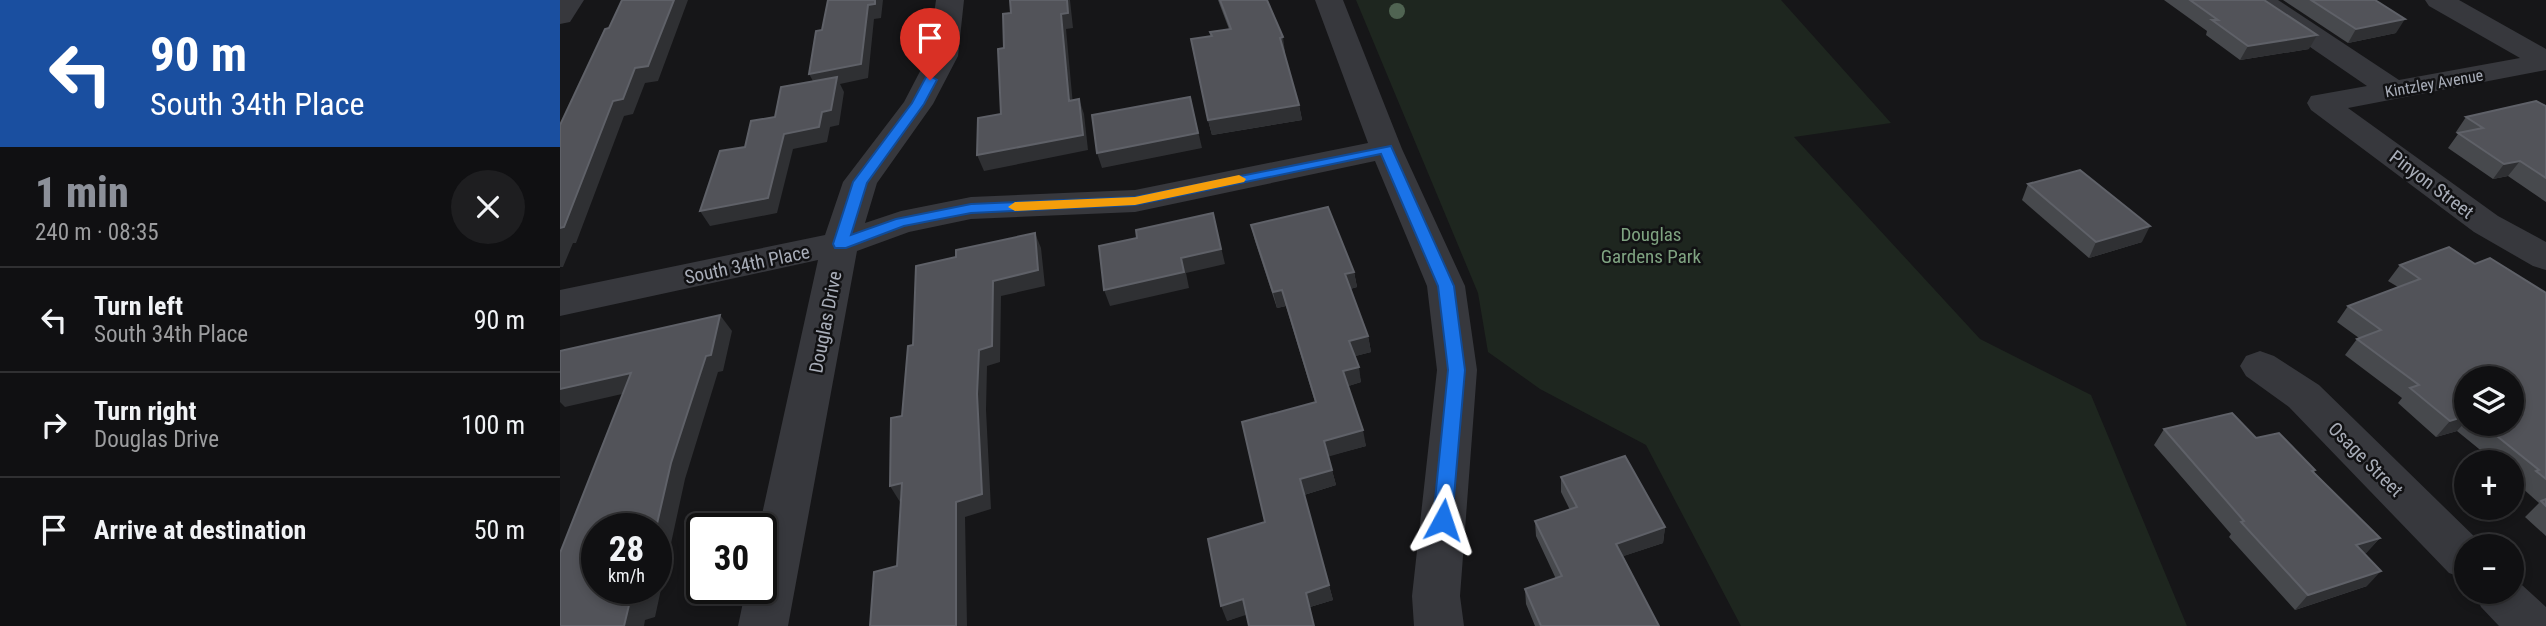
<!DOCTYPE html>
<html lang="en">
<head>
<meta charset="utf-8">
<style>
	:root { --surface:#101012; --page:#1e1e20; --text:#f1f3f6; --muted:#9c9d9f; --line:#303032; --accent:#8c9099 }
	body { margin:0; font-family:"Roboto Condensed",sans-serif; background:var(--page); color:var(--text); height:100vh; display:flex; flex-direction:column; font-size:26px; white-space:nowrap }
	* { box-sizing:border-box; margin:0 }
	p { font-size:23px; color:var(--muted) }
	.icon { flex:none; width:38px; height:38px; fill:none; stroke:currentColor; stroke-width:2; stroke-linecap:round; stroke-linejoin:round }
	.map { position:relative; flex:1; overflow:hidden }
	.side { display:flex; flex-direction:column; background:var(--surface); width:560px }
	.side>* { flex:none }
	.banner { background:#1a4fa0; color:#fff; overflow:hidden }
	.buttons { position:absolute; left:1894px; top:366px; display:grid; gap:14px }
	.buttons a { display:grid; place-items:center; width:70px; height:70px; border-radius:50%; background:var(--surface); box-shadow:0 4px 10px #0003,0 0 0 2px var(--line); font-size:35px }
	.speed { position:absolute; left:21px; top:513px; display:flex; gap:14px; font-size:35px; font-weight:700; text-align:center }
	.speed>* { display:grid; place-content:center; width:91px; height:91px; border-radius:50%; background:var(--surface); box-shadow:0 4px 10px #0003,0 0 0 2px var(--line); line-height:1 }
	.speed small { font-size:18px; font-weight:400 }
	.speed .limit { border:4px solid #111; border-radius:10px; background:#fff; color:#111 }
	.pin { position:absolute; display:grid; place-items:center; width:60px; height:60px; color:#fff; margin:-72px -30px; border-radius:50% 50% 50% 0; rotate:-45deg; box-shadow:0 0 7px #0007 }
	.pin .icon { rotate:45deg }
	.me { position:absolute; width:77px; margin:-38px; rotate:5deg; stroke-linejoin:round; filter:drop-shadow(0 0 5px #0008) }
	.turn { display:flex; align-items:center; gap:24px; height:147px; padding:0 35px; font-size:32px }
	.turn .icon { width:91px; height:91px; stroke-width:2.5 }
	.turn b { display:block; font-size:49px; line-height:60px }
	.round { display:grid; place-items:center; flex:none; width:74px; height:74px; border-radius:37px; background:var(--page) }
	.overview { display:flex; align-items:center; justify-content:space-between; height:119px; padding:0 35px }
	h1 { font-size:42px; font-weight:800; line-height:52px; color:var(--accent) }
	ul { padding:0; list-style:none }
	li { display:flex; align-items:center; gap:21px; height:105px; padding:0 35px; border-top:2px solid var(--line) }
	li div { flex:1 }
	li b { display:block; font-size:26px }
	li em { font-style:normal }
	main { display:flex; flex:1; min-height:0 }
	.map>svg:first-child { display:block }
	.green { fill:#1e261f }
	.lines { fill:none; stroke-linecap:round; stroke-linejoin:round }
	.minor { fill:#37383d; fill-rule:evenodd }
	.tree { fill:#506452 }
	.wall { fill:#47494d; fill-rule:evenodd }
	.shaded-wall { fill:#2f3033 }
	.building { fill:#525359; stroke:#5f6168; stroke-width:2 }
	.route { fill:#1a73e8; stroke:#114b97; stroke-width:2 }
	.slow { fill:#f59e0b }
	.labels { text-anchor:middle; stroke-width:5; stroke-linejoin:round; paint-order:stroke }
	.far-street-label { font-size:16px; fill:#a8adb8; stroke:#111113 }
	.street-label { font-size:19px; fill:#a8adb8; stroke:#111113 }
	.park-label { font-size:19px; fill:#7fa381; stroke:#111113 }
</style>
</head>
<body>
<main>
<section class="side">
<div class="banner">
<div class="turn"><svg class="icon" aria-label="left" viewBox="0 0 24 24"><path d="M17 20v-9H6M10 6l-5 5 5 5"/></svg><div><b>90 m</b>South 34th Place</div></div>
</div>
<div class="overview"><div><h1>1 min</h1><p>240 m · 08:35</p></div><a class="round"><svg class="icon" aria-label="close" viewBox="0 0 24 24"><path d="M6 6l12 12M18 6L6 18"/></svg></a></div>
<ul>
<li><svg class="icon" aria-label="left" viewBox="0 0 24 24"><path d="M17 20v-9H6M10 6l-5 5 5 5"/></svg><div><b>Turn left</b><p>South 34th Place</p></div><em>90 m</em></li>
<li><svg class="icon" aria-label="right" viewBox="0 0 24 24"><path d="M7 20v-9h11M14 6l5 5-5 5"/></svg><div><b>Turn right</b><p>Douglas Drive</p></div><em>100 m</em></li>
<li><svg class="icon" aria-label="arrive" viewBox="0 0 24 24"><path d="M6 21V4h12l-3 4 3 4H6"/></svg><div><b>Arrive at destination</b></div><em>50 m</em></li>
</ul>
</section>
<div class="map">
<svg width="1986" height="626" viewBox="0 0 1986 626">
	<rect width="100%" height="100%" fill="#161618"/>
	<!-- green -->
	<path class="green" d="M796 0H1221L1331 123 1234 137 1420 339 1531 395 1627 626H1181L1086 445 980 389 928 352 918 293Z"/>
	<g class="lines">
		<!-- minor -->
		<g class="minor">
			<path d="M0 0H24L10 22 0 24Z"/>
			<path d="M376 0H404L398 56 373 104 317 183 305 223 341 211 411 197 575 190 808 143 755 0H783L842 149 905 286 917 370 900 596 904 626H854L852 596 877 370 867 286 815 161 575 212 411 219 349 232 297 251 228 626H178L186 588H201L199 528 258 260 0 316V290L265 235 283 182 344 102 368 56Z"/>
			<path d="M1686 0H1718L1839 80 1960 58 1869 6 1865 0H1899L1986 49V70L1788 108 1938 216 1986 242V270L1973 266 1914 232 1751 110 1747 103 1751 96 1807 86 1690 6Z"/>
			<path d="M1700 351 1714 356 1759 385 1923 545 1906 546V579L1889 573 1729 407 1686 376 1680 366 1686 356Z"/>
			<path d="M1951 575 1986 607V626H1939L1921 607 1914 592H1951Z"/>
		</g>
	</g>
	<!-- trees -->
	<circle class="tree" cx="837" cy="11" r="8"/>
	<!-- wall -->
	<g class="wall">
		<path d="M658 0H707L725 52H724L739 105 742 120 652 135 648 120 652 36 669 29Z"/>
		<path d="M1604 0H1704L1749 49 1680 60 1646 35 1647 31Z"/>
		<path d="M1723 0H1815L1836 33 1788 43Z"/>
		<path d="M1986 106V202L1948 176 1933 179 1888 148 1898 134 1896 132 1906 117Z"/>
		<path d="M1468 184 1582 242 1529 258 1462 200Z"/>
		<path d="M691 225 794 272 797 287 790 289 808 336 811 352 795 356 801 382 788 386 806 446 768 456 776 485 744 495 773 600 750 607 754 626H689L686 614 667 621 705 522 755 402 726 306 717 308 695 241Z"/>
		<path d="M1915 264 1986 293V536L1965 517 1979 503 1961 487 1962 485 1951 476V462H1935L1897 431 1876 437 1838 403 1842 398 1785 355 1797 339 1799 338 1777 322 1788 306 1838 287 1828 281 1840 265ZM1906 378 1951 424H1906Z"/>
		<path d="M1604 429 1696 438 1755 470 1754 472 1820 538 1806 553 1804 554 1807 586 1735 610 1669 537 1671 534 1594 445Z"/>
		<path d="M1001 477 1105 527 1103 543 1063 556 1099 626H975L966 604 965 589 996 579 976 536 975 521 1010 510 1001 492Z"/>
	</g>
	<!-- shaded-wall -->
	<g class="shaded-wall">
		<path d="M114 0H128L98 81 85 83 73 114 64 116 16 243H13L3 267H0V228L53 101 75 68Z"/>
		<path d="M315 0H323L321 18 314 19 308 78 280 84 284 92 279 125 270 127 267 142 233 149 217 213 150 226 140 211 224 134 257 88 249 74 308 5Z"/>
		<path d="M507 0H510L513 28 506 29 514 116 509 101 501 14Z"/>
		<path d="M1845 19 1836 33 1788 43 1796 29Z"/>
		<path d="M1757 35 1749 49 1680 60 1688 46Z"/>
		<path d="M723 37 725 52H723L720 38Z"/>
		<path d="M630 97 642 148 542 168 537 153Z"/>
		<path d="M519 99 524 114 528 150 424 171 417 155Z"/>
		<path d="M739 105 742 120 652 135 648 120Z"/>
		<path d="M1960 161 1948 176 1933 179 1944 164Z"/>
		<path d="M653 213 665 264 626 273 629 288 550 306 544 290 621 258Z"/>
		<path d="M1590 226 1582 242 1529 258 1536 242Z"/>
		<path d="M475 233 481 248 485 286 441 296 440 362 427 366 426 410 431 509 405 517 407 626H396V502L417 394 419 350 433 281Z"/>
		<path d="M794 272 797 287 787 290 785 274Z"/>
		<path d="M722 290 726 306 717 308 713 292Z"/>
		<path d="M160 315 172 331 163 371 158 372 125 479 95 617 85 620 84 626H64L69 605 82 588H96V528L111 463Z"/>
		<path d="M808 336 811 352 792 357 789 341Z"/>
		<path d="M799 367 801 382 786 387 783 371Z"/>
		<path d="M71 373 84 389 5 407 0 402V389Z"/>
		<path d="M1906 416V421L1897 431 1876 437 1890 421Z"/>
		<path d="M803 430 806 446 767 457 764 441Z"/>
		<path d="M772 470 776 485 744 495 740 479Z"/>
		<path d="M342 483 340 502 330 486Z"/>
		<path d="M1105 527 1103 543 1055 559 1056 544Z"/>
		<path d="M1820 538 1806 553 1782 561 1796 545Z"/>
		<path d="M1821 571 1807 586 1735 610 1748 595Z"/>
		<path d="M769 585 773 600 750 607 754 626 746 593Z"/>
		<path d="M683 599 689 614 667 621 661 606Z"/>
	</g>
	<!-- building -->
	<g class="building">
		<path d="M62 0H114L88 66 75 68 63 99 53 101 4 227 0 228V125L45 29 49 28Z"/>
		<path d="M268 0H315V4L308 5 301 64 249 74 256 31 262 30Z"/>
		<path d="M450 0H507L508 13 501 14 509 101 519 99 523 135 417 155 418 118 441 114 438 49 444 48 443 14 451 13Z"/>
		<path d="M660 0H707L723 37 720 38 739 105 648 120 631 39 652 36 650 32 671 29Z"/>
		<path d="M1630 0H1704L1757 35 1688 46 1652 20H1658Z"/>
		<path d="M1751 0H1815L1845 19 1796 29Z"/>
		<path d="M277 77 271 110 262 112 259 127 224 134 208 198 140 211 160 151 185 147 191 121 215 117 221 87Z"/>
		<path d="M630 97 638 133 537 153 532 115Z"/>
		<path d="M1976 101 1986 106V178L1960 161 1944 164 1898 133 1923 128 1906 117Z"/>
		<path d="M1520 170 1590 226 1536 242 1468 184Z"/>
		<path d="M768 207 794 272 785 274 808 336 789 341 799 367 783 371 803 430 764 441 772 470 740 479 769 585 746 593 754 626H689L683 599 661 606 648 539 705 522 682 422 756 402 722 290 713 292 691 225Z"/>
		<path d="M653 213 661 249 621 258 624 272 544 290 539 246 577 238 576 230Z"/>
		<path d="M475 233 478 270 433 281 432 346 419 350 417 394 422 494 396 502V626H310L314 572 337 566 342 483 330 486 331 418 342 416 348 346 353 345 356 266 396 257V250Z"/>
		<path d="M1889 247 1915 264 1930 258 1986 293V479L1976 471 1979 470 1922 424H1951V378H1906V416L1890 421 1850 388 1859 385 1797 339 1821 330 1788 306 1860 279 1840 265Z"/>
		<path d="M160 315 151 355 146 356 111 463 96 528H37V588H82L79 602 69 605 64 626H0V553L71 373 0 389V351Z"/>
		<path d="M1672 413 1696 438 1719 433 1755 470 1752 471 1820 538 1796 545 1821 571 1748 595 1681 522 1684 521 1604 429Z"/>
		<path d="M1065 456 1105 527 1056 544 1099 626H981L965 589 1002 576 975 521 1017 507 1001 477Z"/>
		<path d="M1986 499V506L1981 501Z"/>
	</g>
	<!-- route -->
	<path class="route" d="M370 76 377 80 364 104 307 183 291 235 336 219 411 204 575 197 831 146 894 286 905 370 892 520 890 526 883 528 876 526 873 520 888 370 878 286 821 154 575 205 411 213 344 226 286 248H275L273 244 293 182 352 103 366 77Z"/>
	<!-- slow -->
	<path class="slow" d="M679 175 686 179 684 182 575 205 455 211 448 207 455 202 575 197Z"/>
	<g class="labels">
		<!-- far-street labels -->
		<g class="far-street-label">
			<text transform="translate(1874 83) rotate(-10)" y="6">Kintzley Avenue</text>
		</g>
		<!-- street labels -->
		<g class="street-label">
			<text transform="translate(1872 184) rotate(37)" y="7">Pinyon Street</text>
			<text transform="translate(187 264) rotate(-12)" y="7">South 34th Place</text>
			<text transform="translate(265 322) rotate(-79)" y="7">Douglas Drive</text>
			<text transform="translate(1806 459) rotate(45)" y="7">Osage Street</text>
		</g>
		<!-- park labels -->
		<g class="park-label">
			<text x="1091" y="241">Douglas<tspan x="1091" dy="22">Gardens Park</tspan></text>
		</g>
	</g>
</svg>
<div class="buttons">
<a><svg class="icon" aria-label="layers" viewBox="0 0 24 24"><path d="M12 4l9 5-9 5-9-5zM3 14l9 5 9-5"/></svg></a>
<a>+</a>
<a>−</a>
</div>
<div class="speed"><div>28<small>km/h</small></div><div class="limit">30</div></div>
<div class="pin" style="left:370px;top:80px;background:#d93025"><svg class="icon" aria-label="arrive" viewBox="0 0 24 24"><path d="M6 21V4h12l-3 4 3 4H6"/></svg></div>
<svg class="me" style="left:883px;top:520px" viewBox="-20 -20 40 40"><path d="M0-17L14 15 0 8-14 15z" fill="#1a73e8" stroke="#fff" stroke-width="4"/></svg>
</div>
</main>
</body>
</html>
